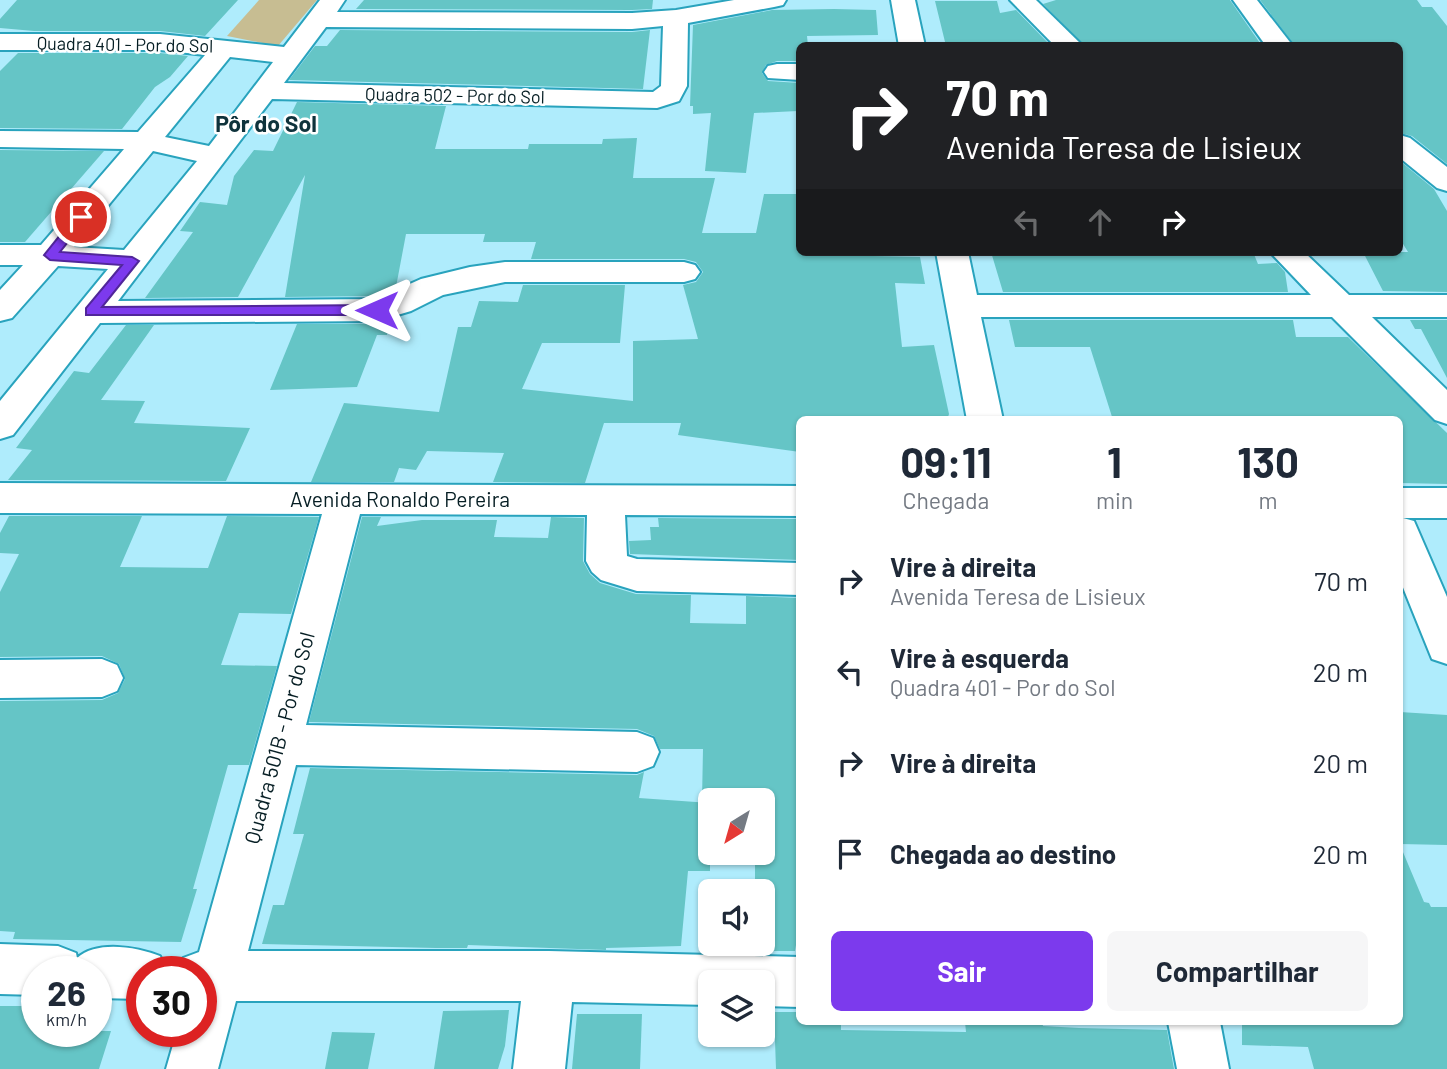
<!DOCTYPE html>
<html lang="pt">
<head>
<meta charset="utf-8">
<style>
	:root { --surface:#fff; --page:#f6f6f7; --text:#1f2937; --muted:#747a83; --accent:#7c3aed }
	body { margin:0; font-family:Barlow,sans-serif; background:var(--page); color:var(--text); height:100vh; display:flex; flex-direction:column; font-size:26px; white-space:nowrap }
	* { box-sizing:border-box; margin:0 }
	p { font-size:23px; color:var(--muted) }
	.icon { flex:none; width:38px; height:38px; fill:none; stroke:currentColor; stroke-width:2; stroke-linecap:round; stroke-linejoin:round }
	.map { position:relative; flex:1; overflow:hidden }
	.panel { position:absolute; left:796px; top:416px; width:607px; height:609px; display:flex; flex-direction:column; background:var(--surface); border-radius:10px; box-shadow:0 2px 5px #0004 }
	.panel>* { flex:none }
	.banner { position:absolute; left:796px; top:42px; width:607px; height:214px; border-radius:10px; box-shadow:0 2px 5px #0004; background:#202124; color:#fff; overflow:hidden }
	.needle { width:46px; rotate:217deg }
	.buttons { position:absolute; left:698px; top:788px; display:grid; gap:14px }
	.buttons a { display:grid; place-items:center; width:77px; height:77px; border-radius:10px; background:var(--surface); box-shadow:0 2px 5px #0004; font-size:35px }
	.speed { position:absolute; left:21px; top:956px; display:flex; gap:14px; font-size:35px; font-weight:700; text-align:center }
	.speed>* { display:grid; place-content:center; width:91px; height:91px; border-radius:50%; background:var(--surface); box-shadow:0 2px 5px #0004; line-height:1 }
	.speed small { font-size:18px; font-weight:400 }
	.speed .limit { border:10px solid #d22; background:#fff; color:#111 }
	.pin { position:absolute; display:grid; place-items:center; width:60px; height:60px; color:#fff; margin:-30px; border:4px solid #fff; border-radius:50%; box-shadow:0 2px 7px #0007 }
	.me { position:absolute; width:77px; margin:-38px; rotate:270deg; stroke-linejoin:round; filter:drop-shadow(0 0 5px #0008) }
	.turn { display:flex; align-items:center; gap:24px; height:147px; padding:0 35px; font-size:32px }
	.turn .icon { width:91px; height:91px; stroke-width:2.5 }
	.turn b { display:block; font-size:49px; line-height:60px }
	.lanes { display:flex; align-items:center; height:66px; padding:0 35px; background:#0003; justify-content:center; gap:35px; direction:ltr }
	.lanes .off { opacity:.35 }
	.eta { display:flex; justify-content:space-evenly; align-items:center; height:119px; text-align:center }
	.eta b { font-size:42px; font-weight:700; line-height:49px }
	.cta { display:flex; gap:14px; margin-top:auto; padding:14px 35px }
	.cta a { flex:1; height:80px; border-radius:10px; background:var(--accent); color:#fff; font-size:28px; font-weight:700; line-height:80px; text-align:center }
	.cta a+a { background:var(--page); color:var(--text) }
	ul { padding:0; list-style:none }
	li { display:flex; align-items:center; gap:21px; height:91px; padding:0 35px }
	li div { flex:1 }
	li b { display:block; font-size:26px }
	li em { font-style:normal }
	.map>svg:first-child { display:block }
	.green { fill:#c7bd92 }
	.building { fill:#65c5c6 }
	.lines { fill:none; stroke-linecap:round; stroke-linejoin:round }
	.minor-casing { stroke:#29a3bd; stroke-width:4 }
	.minor { fill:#fff; fill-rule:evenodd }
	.route { fill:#7c3aed; stroke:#51269a; stroke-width:2 }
	.labels { text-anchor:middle; stroke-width:5; stroke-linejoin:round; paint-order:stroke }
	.far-street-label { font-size:18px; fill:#061e24; stroke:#fff }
	.street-label { font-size:21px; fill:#061e24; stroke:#fff }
	.far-district-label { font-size:23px; font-weight:bold; fill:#0f333c; stroke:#fff }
</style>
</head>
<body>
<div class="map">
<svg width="1447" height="1069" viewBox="0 0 1447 1069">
	<rect width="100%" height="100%" fill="#afecfc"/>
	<!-- green -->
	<path class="green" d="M259 0H317L278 46 227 36Z"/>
	<!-- building -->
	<g class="building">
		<path d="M17 0H238L205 36 160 31H34L0 28V19Z"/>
		<path d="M364 0H653L652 9 632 10 356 9Z"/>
		<path d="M1056 0H1230L1262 46H1085L1043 4Z"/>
		<path d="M1260 0H1417L1422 7H1432L1447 26V164L1412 136 1400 133V46H1295Z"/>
		<path d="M935 1H997L1000 13 1016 10 1051 46H946Z"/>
		<path d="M834 9 876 10 878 35 807 36 808 46H800V61H777L766 65 762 73 768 81 800 83V93H796L798 111 754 113 746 173 705 171 711 113 693 114V106H690L693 25 772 10Z"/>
		<path d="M340 30 632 32 650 30 643 89 289 80 315 46H327Z"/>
		<path d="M18 53H160L188 56 170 77 155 87 122 129 0 128V71Z"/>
		<path d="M297 102 446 106 435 149H528L529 144H602L603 139 637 138 633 178H715L702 233H756L764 194H800V252H873V256L920 257 925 284 895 283 902 347 934 345 949 414 947 420H800V452L678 435 681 423H604L585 483 493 482 504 453 427 451 416 470 399 468 394 482H311L344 403 439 412 458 327H471L479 301 518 302 523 285H625L620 343H542L522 389 633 401V341L698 339 683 285 696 282 703 272 696 262 684 259H531L536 242H483L485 234H406L396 287 375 296 285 297 305 175 238 297 145 298 193 232 180 231 200 202 227 205 234 176 254 150 273 151Z"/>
		<path d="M0 150 104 151 25 242H0Z"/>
		<path d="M1400 161 1434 189 1447 211V292L1383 291 1363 252H1408L1400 239Z"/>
		<path d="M991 252H1253L1258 264 1277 263 1285 272 1288 292H1003Z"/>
		<path d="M390 320 387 335H377L357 387 270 390 297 324H377Z"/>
		<path d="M1009 320H1293L1296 337H1348L1447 433V484L1400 483V420H1113L1090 347H1015Z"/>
		<path d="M1410 320H1447V378L1421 329H1415Z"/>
		<path d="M126 325H154L101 400 145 401 134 423 250 428 226 481 8 480 32 450 16 448 74 371 89 373Z"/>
		<path d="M9 516H142L120 567 208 568 227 516 319 517 291 614 239 613 221 665 277 666 249 765H228L193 889H197L181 942 13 939 15 932 0 931V701L102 700 118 693 125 679 119 664 102 656 0 657V592L19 554 0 553V533Z"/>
		<path d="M362 517H381L377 526 422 520H497L494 537 548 538 551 517 584 518 583 561 590 574 600 583 636 594 691 595 690 623 746 624V596L800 598V939H797L795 951H763V891H755V852H763V800H702L703 749H660L654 736 637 729 309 722Z"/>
		<path d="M658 518 800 519V560L630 554 629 541 651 540 650 527H659Z"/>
		<path d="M1400 712 1447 715V845L1400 844Z"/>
		<path d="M310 768 637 775 644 772 639 798 710 803V871H688L681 946 606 948V950L468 945 467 948H436L262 944 273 905H284L304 834H293Z"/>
		<path d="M1400 845 1424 902 1429 903 1431 907H1447V1069H1314L1308 1047 1242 1045V1022H1400Z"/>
		<path d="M0 1006H37V1031H111L99 1069H0Z"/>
		<path d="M509 1010 505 1046 498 1069H434L443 1011Z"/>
		<path d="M774 1012H800V1022H841V1030L966 1032 965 1022H1042L1043 1026 1079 1028 1167 1030 1174 1069H776Z"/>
		<path d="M577 1014H642L640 1069H572Z"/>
		<path d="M332 1032 375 1033 368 1069H325Z"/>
	</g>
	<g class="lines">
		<defs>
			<g id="minor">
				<path d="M320 0H345L337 12 632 13 676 10 734 0H786L783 5 774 7 688 23 687 86 679 101 657 108 272 99 118 301 376 299 421 279 470 267 505 262H684L695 265 700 272 695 279 684 282H505L443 295 411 311 377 321 100 323 13 435 0 439V401L108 269 58 266 12 318 0 321V290L23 265H0V245H41L124 149 0 147V131L138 132 205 55 160 50H0V34H160L284 47ZM663 26 661 86 653 92 284 83 326 27 632 29ZM230 57 273 62 209 146 165 137ZM153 151 197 161 124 250 74 247Z"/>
				<path d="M891 0H915L925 46H899Z"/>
				<path d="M1010 0H1036L1083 46H1055Z"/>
				<path d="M1233 0H1257L1293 46H1266Z"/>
				<path d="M777 64H800V80L768 78 764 72 768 66Z"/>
				<path d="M1400 135 1410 138 1447 167V191L1437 188 1400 158Z"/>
				<path d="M936 252H968L977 295H1311L1270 252H1304L1349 295H1447V317H1372L1447 390V424L1435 420 1332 317H981L1003 420H967Z"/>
				<path d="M0 483 800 486V516L625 515 627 556 637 559 800 563V595L637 591 601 580 592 572 586 561 587 515 360 514 306 725 637 732 653 738 659 752 653 766 637 772 296 765 248 951H549L800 957V1007L763 1006V982H710V1005L572 1002 565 1069H513L521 1001H236L218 1069H166L177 1031H201V971H178L183 958 199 952 322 514 0 513Z"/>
				<path d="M1400 488H1447V518H1403L1414 521 1447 597V664L1432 659 1400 580Z"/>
				<path d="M102 659 117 665 123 678 117 691 102 697 0 698V660Z"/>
				<path d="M0 944 58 946 76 953 77 958C97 940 137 947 160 956L166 971H142V999L96 998V971H37V995L0 994Z"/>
				<path d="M1168 1022H1220L1229 1069H1177Z"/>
			</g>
		</defs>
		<!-- minor casing -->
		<use href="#minor" class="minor-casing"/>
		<!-- minor -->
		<use href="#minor" class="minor"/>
	</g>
	<!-- route -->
	<path class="route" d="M81 213 88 217 60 252 132 257 139 261 102 307 377 305 384 310 377 315H86V308L122 265 50 260 44 255 77 214Z"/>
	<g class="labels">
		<!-- far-street labels -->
		<g class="far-street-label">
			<text transform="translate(125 45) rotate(1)" y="6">Quadra 401 - Por do Sol</text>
			<text transform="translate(455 96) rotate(1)" y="6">Quadra 502 - Por do Sol</text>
		</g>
		<!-- street labels -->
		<g class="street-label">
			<text x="400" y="507">Avenida Ronaldo Pereira</text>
			<text transform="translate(280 738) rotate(-75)" y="7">Quadra 501B - Por do Sol</text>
		</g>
		<!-- far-district labels -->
		<g class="far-district-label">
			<text x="266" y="132">Pôr do Sol</text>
		</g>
	</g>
</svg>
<div class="buttons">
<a><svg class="needle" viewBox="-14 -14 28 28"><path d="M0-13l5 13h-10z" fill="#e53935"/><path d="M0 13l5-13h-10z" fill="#747a83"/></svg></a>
<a><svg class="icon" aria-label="sound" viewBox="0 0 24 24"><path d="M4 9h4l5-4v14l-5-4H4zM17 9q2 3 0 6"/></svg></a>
<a><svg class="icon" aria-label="layers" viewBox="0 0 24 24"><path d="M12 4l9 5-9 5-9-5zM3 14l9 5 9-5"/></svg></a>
</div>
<div class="speed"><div>26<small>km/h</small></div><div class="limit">30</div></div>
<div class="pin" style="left:81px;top:217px;background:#d93025"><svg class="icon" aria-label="arrive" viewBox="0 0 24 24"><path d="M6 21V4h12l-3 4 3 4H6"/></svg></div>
<svg class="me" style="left:377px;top:310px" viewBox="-20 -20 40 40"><path d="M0-17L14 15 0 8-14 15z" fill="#7c3aed" stroke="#fff" stroke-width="4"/></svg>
<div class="banner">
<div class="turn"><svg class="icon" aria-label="right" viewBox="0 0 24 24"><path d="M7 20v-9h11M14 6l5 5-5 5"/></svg><div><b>70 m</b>Avenida Teresa de Lisieux</div></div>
<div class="lanes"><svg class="icon off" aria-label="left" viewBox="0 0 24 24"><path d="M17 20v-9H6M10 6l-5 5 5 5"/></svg><svg class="icon off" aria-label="ahead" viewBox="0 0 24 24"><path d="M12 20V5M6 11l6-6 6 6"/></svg><svg class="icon" aria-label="right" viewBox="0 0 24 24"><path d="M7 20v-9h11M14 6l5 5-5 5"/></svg></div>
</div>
<section class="panel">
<div class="eta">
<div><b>09:11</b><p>Chegada</p></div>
<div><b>1</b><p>min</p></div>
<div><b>130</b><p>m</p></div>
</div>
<ul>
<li><svg class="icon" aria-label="right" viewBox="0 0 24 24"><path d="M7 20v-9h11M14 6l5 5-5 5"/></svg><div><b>Vire à direita</b><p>Avenida Teresa de Lisieux</p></div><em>70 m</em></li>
<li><svg class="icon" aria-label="left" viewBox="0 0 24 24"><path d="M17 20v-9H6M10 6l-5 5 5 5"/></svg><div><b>Vire à esquerda</b><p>Quadra 401 - Por do Sol</p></div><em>20 m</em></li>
<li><svg class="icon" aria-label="right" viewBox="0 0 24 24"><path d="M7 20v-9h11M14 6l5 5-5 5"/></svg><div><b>Vire à direita</b></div><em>20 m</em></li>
<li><svg class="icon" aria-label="arrive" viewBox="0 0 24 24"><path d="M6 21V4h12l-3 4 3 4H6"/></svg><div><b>Chegada ao destino</b></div><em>20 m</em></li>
</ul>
<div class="cta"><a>Sair</a><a>Compartilhar</a></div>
</section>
</div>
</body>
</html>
